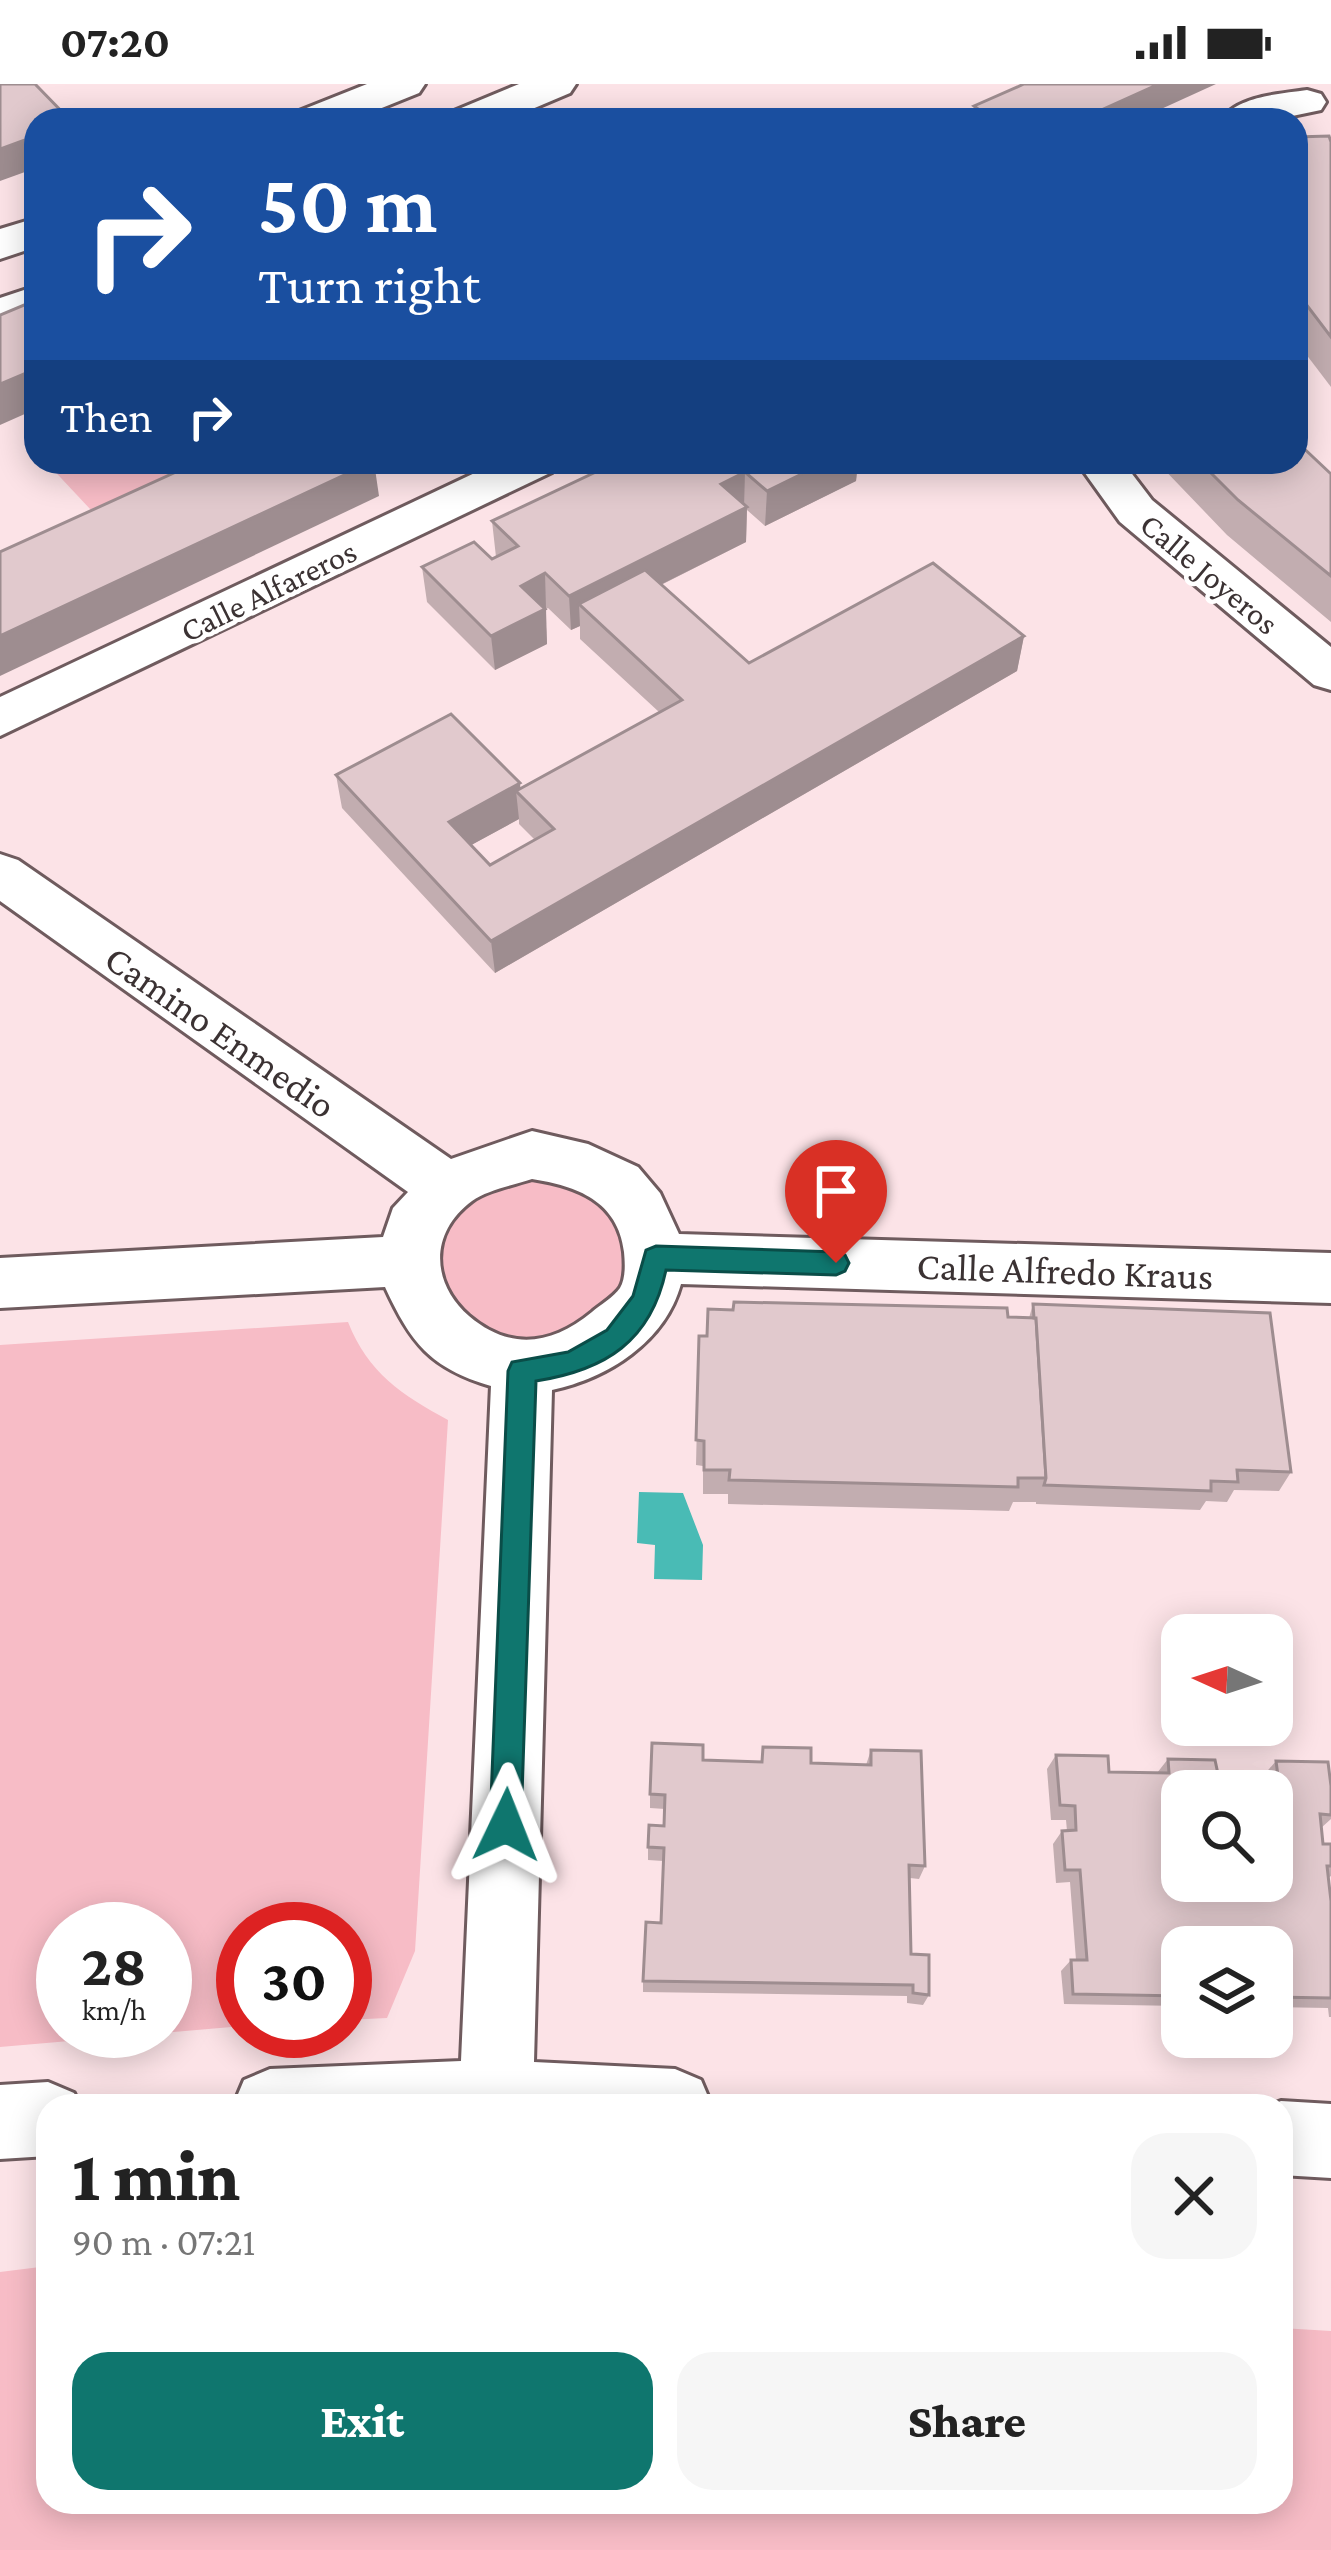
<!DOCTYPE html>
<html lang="en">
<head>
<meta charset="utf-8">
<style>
	:root { --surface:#fff; --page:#f6f6f6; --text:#222; --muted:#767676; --accent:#0f766e }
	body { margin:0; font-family:"Crimson Pro",serif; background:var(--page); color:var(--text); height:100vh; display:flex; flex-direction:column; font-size:45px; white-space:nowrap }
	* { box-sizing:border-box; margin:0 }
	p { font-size:39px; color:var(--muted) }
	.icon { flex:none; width:66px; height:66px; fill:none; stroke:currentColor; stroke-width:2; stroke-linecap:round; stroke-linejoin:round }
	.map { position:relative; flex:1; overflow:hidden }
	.details { position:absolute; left:36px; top:2010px; width:1257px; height:420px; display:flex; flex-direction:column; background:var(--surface); border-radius:36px; box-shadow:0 6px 30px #0003 }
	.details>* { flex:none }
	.banner { position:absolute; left:24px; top:24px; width:1284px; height:366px; border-radius:36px; box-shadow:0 6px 30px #0003; background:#1a4fa0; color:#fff; overflow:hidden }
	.needle { width:78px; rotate:273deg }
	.buttons { position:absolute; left:1161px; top:1530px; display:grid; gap:24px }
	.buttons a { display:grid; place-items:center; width:132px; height:132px; border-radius:24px; background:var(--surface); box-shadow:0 6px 30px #0003; font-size:60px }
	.speed { position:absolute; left:36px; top:1818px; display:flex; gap:24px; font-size:60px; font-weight:700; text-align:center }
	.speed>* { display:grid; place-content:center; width:156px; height:156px; border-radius:50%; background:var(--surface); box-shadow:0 6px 30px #0003; line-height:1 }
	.speed small { font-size:30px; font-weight:400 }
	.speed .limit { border:18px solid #d22; background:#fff; color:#111 }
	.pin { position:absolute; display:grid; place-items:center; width:102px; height:102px; color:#fff; margin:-123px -51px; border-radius:50% 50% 50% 0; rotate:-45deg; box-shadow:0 0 12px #0007 }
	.pin .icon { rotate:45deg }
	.me { position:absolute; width:132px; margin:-66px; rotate:2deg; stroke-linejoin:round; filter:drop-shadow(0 0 9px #0008) }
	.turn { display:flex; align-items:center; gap:42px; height:252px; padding:0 36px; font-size:54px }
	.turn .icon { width:156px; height:156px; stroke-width:2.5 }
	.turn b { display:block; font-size:84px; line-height:102px }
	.then { display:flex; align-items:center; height:114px; padding:0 36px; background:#0003; gap:24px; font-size:45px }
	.round { display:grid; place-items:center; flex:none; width:126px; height:126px; border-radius:36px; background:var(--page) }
	.headline { display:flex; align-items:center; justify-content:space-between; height:204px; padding:0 36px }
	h1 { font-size:72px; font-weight:800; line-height:90px }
	.button { display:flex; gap:24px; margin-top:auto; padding:24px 36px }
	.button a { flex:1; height:138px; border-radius:36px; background:var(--accent); color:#fff; font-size:48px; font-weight:800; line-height:138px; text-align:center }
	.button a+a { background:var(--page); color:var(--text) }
	.status { display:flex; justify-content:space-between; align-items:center; height:84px; padding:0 60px; background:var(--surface); direction:ltr }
	.status svg { height:33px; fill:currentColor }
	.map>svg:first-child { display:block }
	.green { fill:#f7bcc6; fill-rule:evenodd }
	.water { fill:#49bbb5 }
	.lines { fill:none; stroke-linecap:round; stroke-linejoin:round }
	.street-casing { stroke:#6f5b5e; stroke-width:6 }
	.secondary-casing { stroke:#6f5b5e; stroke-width:6 }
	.street { fill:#fff; fill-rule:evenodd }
	.secondary { fill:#fff; fill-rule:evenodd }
	.wall { fill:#c2adb0; fill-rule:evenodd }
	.shaded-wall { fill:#9e8d90 }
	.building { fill:#e1c9cd; stroke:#9e8d90; stroke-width:3; fill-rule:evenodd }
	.route { fill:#0f766e; stroke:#0a4d48; stroke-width:3 }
	.labels { text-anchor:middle; stroke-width:9; stroke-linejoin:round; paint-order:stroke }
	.far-street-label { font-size:33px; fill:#3b3233; stroke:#fff }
	.street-label { font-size:39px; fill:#3b3233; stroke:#fff }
</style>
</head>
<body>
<div class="status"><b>07:20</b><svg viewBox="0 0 49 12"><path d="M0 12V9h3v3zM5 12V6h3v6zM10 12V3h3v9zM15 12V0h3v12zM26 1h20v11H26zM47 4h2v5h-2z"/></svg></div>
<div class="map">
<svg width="1331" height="2466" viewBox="0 0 1331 2466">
	<rect width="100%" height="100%" fill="#fce3e7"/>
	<!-- green -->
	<g class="green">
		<path d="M46 378H197L91 426Z"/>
		<path d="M540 1090 596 1107 629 1148C627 1203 628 1217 577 1243 455 1303 386 1144 486 1104 502 1097 522 1094 540 1090Z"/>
		<path d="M348 1238C368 1289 402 1311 448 1336L415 1867 387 1934 345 1936V1845H243V1942L0 1963V1261ZM165 1845V1947H63V1845Z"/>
		<path d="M48 2182V2418H1281V2244L1331 2247V2466H0V2188Z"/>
	</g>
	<!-- water -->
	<path class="water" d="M639 1408 683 1409 703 1461 702 1496 654 1495 655 1461 637 1459Z"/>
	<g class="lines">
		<defs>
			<g id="street">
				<path d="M1307 6 1321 10 1326 18 1321 26 1273 36H1221C1238 12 1279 10 1307 6Z"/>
				<path d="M498 378H558L552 388 0 652V613Z"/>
				<path d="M1077 378H1123L1152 416 1331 563V606L1314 601 1120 438Z"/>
				<path d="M0 770 18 776 451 1075 532 1047 588 1060 638 1083 660 1109 679 1150 1331 1169V1219L681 1200C665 1258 608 1294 552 1306L534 1978 675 1985 701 1996 712 2022H233L244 1996 270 1985 461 1977 491 1302C430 1284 411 1259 385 1203L0 1224V1174L383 1153 393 1124 408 1108 0 817ZM532 1095C577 1102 618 1117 624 1168 625 1179 626 1194 620 1204 614 1213 600 1221 592 1228 552 1261 510 1267 469 1232 431 1199 429 1149 472 1117 487 1106 514 1101 532 1095Z"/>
				<path d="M48 1998 74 2009 80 2022H48V2072L0 2075V2001Z"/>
				<path d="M1281 2017 1331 2020V2094L1281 2091V2022H1268Z"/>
			</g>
			<g id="secondary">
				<path d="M367 0H425L419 9 352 36H293L299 27Z"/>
				<path d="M519 0H576L570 9 506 36H448L454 27Z"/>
				<path d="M36 134V163L0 175V145Z"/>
				<path d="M36 202V233L0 245V214Z"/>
			</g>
		</defs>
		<!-- street casing -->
		<use href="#street" class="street-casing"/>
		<!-- secondary casing -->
		<use href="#secondary" class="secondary-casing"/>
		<!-- street -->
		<use href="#street" class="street"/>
		<!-- secondary -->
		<use href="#secondary" class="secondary"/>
	</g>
	<!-- wall -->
	<g class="wall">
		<path d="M974 22 1137 36H972Z"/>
		<path d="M1296 53 1331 58V303L1296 257Z"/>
		<path d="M1311 373 1331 390V538L1227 451 1157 378H1296Z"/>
		<path d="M702 378H858L856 397 765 442 747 426 746 458 661 501 749 579 1024 552 1017 587 495 889 342 724 336 691 520 704 659 628 580 555V542L571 546 548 524 545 526 547 560 495 586 427 518 422 483 492 475 496 473 492 437 694 383ZM519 735V740L535 756 490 781 471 761Z"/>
		<path d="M862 378H896L875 388Z"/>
		<path d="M1033 1220 1291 1388 1279 1407 1234 1406 1227 1418 1206 1417 1200 1426 1036 1420V1418H1013L1009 1427 728 1420V1410H703V1382L696 1381 699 1252 1008 1233 1029 1234Z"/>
		<path d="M763 1663 811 1679 866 1681 871 1666 925 1782 919 1795 910 1794 911 1870 929 1911 923 1921 907 1919V1912L643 1908V1897L661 1839 663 1777 648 1776V1763L664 1742 665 1725 650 1724V1710L703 1676 761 1678Z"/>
		<path d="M1056 1671 1109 1688 1157 1689 1168 1675 1218 1690 1263 1692 1276 1677 1331 1702V1735L1321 1744 1323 1760H1331V1792L1328 1794 1331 1816V1933H1329L1328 1924 1272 1923V1863H1182V1922L1064 1920 1061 1887 1071 1876H1076L1070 1798 1056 1799 1053 1760 1062 1747H1067L1066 1736H1051L1047 1685Z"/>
	</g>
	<!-- shaded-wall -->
	<g class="shaded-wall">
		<path d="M1159 0H1216L1137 36H1079Z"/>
		<path d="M36 52V84L0 97V65Z"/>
		<path d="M36 285V325L0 341V300Z"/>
		<path d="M372 378H374L379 412 0 592V552Z"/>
		<path d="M826 378H858L856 397 765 442 767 407Z"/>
		<path d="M876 378H896L875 388Z"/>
		<path d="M745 388 744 424 721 400Z"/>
		<path d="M747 423 746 458 594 534 579 520 580 542 571 546 569 512Z"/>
		<path d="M545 489 547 560 495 586 491 552 521 502Z"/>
		<path d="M1024 552 1017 587 495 889 491 857Z"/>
		<path d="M520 699 521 711 516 707 519 735 453 771 449 738Z"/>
	</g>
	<!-- building -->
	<g class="building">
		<path d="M0 0H35L70 36H36V52L0 65Z"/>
		<path d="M1024 0H1159L1079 36H993L974 22Z"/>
		<path d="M824 31 832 36H812Z"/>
		<path d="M1329 52 1331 58V253L1296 207V53Z"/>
		<path d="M36 216V285L0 300V231Z"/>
		<path d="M1296 357 1331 390V492L1238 416 1200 378H1296Z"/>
		<path d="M198 378H372L0 552V468Z"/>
		<path d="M617 378H688L694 383 704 378H826L767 407 745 388 721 400 747 423 569 512 545 489 521 502 545 525 491 552 422 483 474 458 492 475 518 462 492 437Z"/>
		<path d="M933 479 1024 552 491 857 336 691 451 630 520 699 449 738 490 781 554 745 516 707 682 616 579 520 645 486 749 579Z"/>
		<path d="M734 1218 1007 1224 1008 1233 1036 1234 1046 1394H1018V1403L729 1396 730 1386H704V1357L696 1356 699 1252H707L708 1225 733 1226Z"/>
		<path d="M1033 1220 1270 1229 1291 1388 1237 1386 1238 1398 1211 1397V1407L1044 1401 1046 1394 1036 1234H1034Z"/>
		<path d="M652 1659 703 1661V1676L762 1678 763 1663 811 1664V1679L871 1681V1666L921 1667 925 1782 909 1781 911 1870 929 1871V1911L913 1909V1901L643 1897 646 1838 661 1839 664 1764 648 1763 649 1741 664 1742 665 1711 650 1710Z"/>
		<path d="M1056 1671 1108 1672 1109 1688 1169 1689 1168 1675 1215 1676 1218 1690 1278 1692 1276 1677 1328 1678 1331 1702V1731L1320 1730 1323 1760H1331V1782H1327L1331 1817V1914L1272 1913V1863H1182V1912L1073 1910 1071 1876H1087L1080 1786H1065L1062 1747 1076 1746 1075 1722 1060 1721ZM1182 1707H1272V1797H1182Z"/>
	</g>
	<!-- route -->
	<path class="route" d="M656 1162 836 1168 845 1171 849 1179 845 1187 836 1191 666 1186C651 1257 606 1286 536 1297L521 1741 517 1752 506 1756 495 1752 490 1741 508 1287 512 1278 568 1268 607 1246 633 1212 646 1166Z"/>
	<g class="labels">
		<!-- far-street labels -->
		<g class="far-street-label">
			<text transform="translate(1210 489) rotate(40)" y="12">Calle Joyeros</text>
			<text transform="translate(268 506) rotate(-26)" y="12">Calle Alfareros</text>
		</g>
		<!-- street labels -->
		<g class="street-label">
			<text transform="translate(221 947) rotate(35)" y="14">Camino Enmedio</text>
			<text transform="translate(1065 1186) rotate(2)" y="14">Calle Alfredo Kraus</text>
		</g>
	</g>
</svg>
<div class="buttons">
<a><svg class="needle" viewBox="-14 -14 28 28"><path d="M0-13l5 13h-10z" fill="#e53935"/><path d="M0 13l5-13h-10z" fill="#767676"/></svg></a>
<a><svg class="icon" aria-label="search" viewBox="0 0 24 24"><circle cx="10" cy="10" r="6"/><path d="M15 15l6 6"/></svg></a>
<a><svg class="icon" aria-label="layers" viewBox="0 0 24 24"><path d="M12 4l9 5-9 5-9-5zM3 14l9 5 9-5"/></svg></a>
</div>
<div class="speed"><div>28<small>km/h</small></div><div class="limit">30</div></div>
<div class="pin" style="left:836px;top:1179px;background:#d93025"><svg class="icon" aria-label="arrive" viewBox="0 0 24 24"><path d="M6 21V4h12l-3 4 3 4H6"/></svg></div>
<svg class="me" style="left:506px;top:1741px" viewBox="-20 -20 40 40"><path d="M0-17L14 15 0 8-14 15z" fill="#0f766e" stroke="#fff" stroke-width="4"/></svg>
<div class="banner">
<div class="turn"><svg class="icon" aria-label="right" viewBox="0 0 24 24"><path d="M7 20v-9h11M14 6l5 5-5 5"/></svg><div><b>50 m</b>Turn right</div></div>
<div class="then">Then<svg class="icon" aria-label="right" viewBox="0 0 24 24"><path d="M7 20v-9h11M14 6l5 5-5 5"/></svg></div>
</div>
<section class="details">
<div class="headline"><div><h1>1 min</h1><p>90 m · 07:21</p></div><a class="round"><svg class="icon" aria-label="close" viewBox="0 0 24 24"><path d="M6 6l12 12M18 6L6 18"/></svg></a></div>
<div class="button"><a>Exit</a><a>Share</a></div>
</section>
</div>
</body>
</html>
